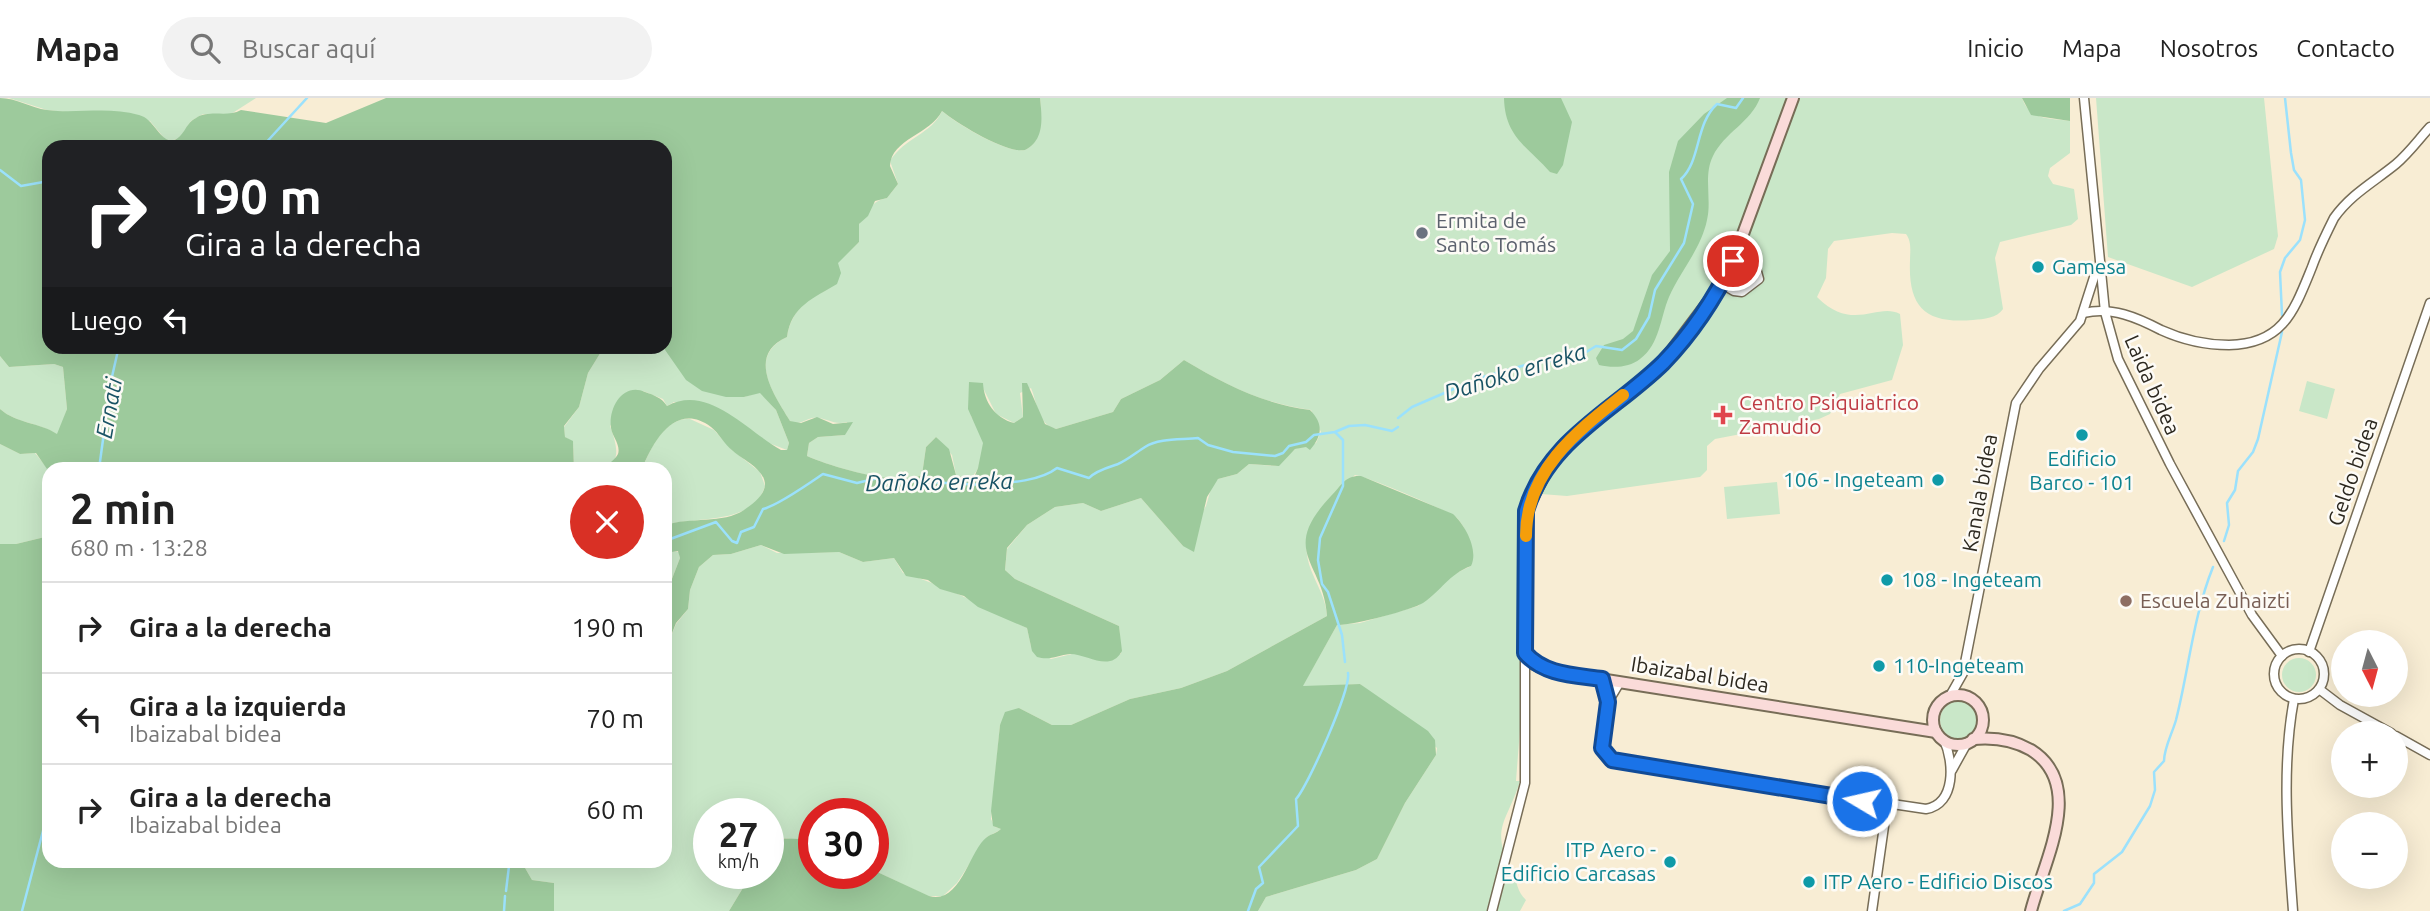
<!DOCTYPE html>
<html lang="es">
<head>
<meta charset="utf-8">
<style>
	:root { --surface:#fff; --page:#f2f2f2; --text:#222; --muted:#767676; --line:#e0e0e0 }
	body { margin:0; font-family:Ubuntu,sans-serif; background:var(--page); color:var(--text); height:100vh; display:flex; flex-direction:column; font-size:26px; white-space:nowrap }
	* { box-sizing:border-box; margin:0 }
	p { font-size:23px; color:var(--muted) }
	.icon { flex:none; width:38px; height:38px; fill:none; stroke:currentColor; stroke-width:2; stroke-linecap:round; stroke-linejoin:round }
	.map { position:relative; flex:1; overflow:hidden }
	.drawer { position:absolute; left:42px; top:364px; width:630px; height:406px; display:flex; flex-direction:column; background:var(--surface); border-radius:21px; box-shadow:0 7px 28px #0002 }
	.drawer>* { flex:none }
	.hud { position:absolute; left:42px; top:42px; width:630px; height:214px; border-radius:21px; box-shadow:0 7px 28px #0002; background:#202124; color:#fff; overflow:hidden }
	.needle { width:46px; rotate:174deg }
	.fabs { position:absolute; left:2331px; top:532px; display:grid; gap:14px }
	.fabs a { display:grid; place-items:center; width:77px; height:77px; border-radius:50%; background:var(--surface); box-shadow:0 7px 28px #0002; font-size:35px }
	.speed { position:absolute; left:693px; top:700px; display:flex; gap:14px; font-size:35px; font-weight:700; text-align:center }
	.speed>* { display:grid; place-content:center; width:91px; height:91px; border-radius:50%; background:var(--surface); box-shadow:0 7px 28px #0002; line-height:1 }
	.speed small { font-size:18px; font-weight:400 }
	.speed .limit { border:10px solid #d22; background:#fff; color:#111 }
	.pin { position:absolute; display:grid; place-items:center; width:60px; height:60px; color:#fff; margin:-30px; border:4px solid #fff; border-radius:50%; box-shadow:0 2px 7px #0007 }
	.me { position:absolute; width:77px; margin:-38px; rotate:279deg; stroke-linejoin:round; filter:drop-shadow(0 0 5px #0008) }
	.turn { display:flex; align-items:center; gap:24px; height:147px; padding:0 28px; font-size:32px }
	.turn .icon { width:91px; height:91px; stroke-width:2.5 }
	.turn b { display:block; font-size:49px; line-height:60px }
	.then { display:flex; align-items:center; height:66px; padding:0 28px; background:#0003; gap:14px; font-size:26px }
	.round { display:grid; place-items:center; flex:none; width:74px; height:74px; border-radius:37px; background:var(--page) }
	.headline { display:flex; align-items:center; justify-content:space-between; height:119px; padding:0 28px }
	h1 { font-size:42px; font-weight:600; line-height:52px }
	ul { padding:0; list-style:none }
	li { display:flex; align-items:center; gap:21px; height:91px; padding:0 28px; border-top:2px solid var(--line) }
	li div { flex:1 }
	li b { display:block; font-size:26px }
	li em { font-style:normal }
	header { display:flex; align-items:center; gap:42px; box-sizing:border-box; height:98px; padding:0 35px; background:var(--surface); border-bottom:2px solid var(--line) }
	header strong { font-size:33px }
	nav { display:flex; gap:38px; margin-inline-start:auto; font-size:24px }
	.search { width:490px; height:63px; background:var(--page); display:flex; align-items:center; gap:18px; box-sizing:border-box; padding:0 24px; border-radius:38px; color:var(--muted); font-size:26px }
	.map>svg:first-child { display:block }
	.green { fill:#c9e7c8 }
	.forest { fill:#9dca9c }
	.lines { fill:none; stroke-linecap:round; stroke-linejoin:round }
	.stream { stroke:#9be1fc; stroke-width:2.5 }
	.street-casing { stroke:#776d57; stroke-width:11 }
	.secondary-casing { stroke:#776d57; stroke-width:14 }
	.street { stroke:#fff; stroke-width:8 }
	.secondary { stroke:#fadbd9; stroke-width:10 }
	.route-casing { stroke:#114b97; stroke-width:18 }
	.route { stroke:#1a73e8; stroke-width:12 }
	.slow { stroke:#f59e0b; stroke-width:12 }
	.worship-dot { fill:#6b7280; stroke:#fdfbf6; stroke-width:2.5 }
	.culture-dot { fill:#0f9aa8; stroke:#fdfbf6; stroke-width:2.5 }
	.health-dot { fill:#e0444e; stroke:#fdfbf6; stroke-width:2.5 }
	.education-dot { fill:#8d6e63; stroke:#fdfbf6; stroke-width:2.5 }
	.labels { text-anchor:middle; stroke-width:5; stroke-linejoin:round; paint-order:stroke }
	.worship-label { font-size:21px; fill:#5b616d; stroke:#fdfbf6; text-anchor:start }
	.culture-label { font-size:21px; fill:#0d838f; stroke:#fdfbf6; text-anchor:start }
	.street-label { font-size:21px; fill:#2c281f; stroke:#fdfbf6 }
	.health-label { font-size:21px; fill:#be3a42; stroke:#fdfbf6; text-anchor:start }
	.education-label { font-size:21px; fill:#785e54; stroke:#fdfbf6; text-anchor:start }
	.water-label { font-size:23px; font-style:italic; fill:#195365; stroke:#fdfbf6 }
</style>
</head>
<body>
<header>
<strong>Mapa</strong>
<div class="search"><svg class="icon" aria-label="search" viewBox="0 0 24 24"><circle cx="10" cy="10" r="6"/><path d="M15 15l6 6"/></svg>Buscar aquí</div>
<nav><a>Inicio</a><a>Mapa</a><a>Nosotros</a><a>Contacto</a></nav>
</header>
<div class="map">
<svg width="2430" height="813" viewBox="0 0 2430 813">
	<rect width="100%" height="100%" fill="#f8edd4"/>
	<!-- green -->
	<g class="green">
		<path d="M9 0H256L231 16H203L191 23 181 39 171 43 165 41 150 23 47 12Z"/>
		<path d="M1040 0H2022C2030 23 2049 20 2070 23V55L2050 70 2048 78 2053 86 2074 91 2078 121 2071 127 2000 144 1995 160 2003 211C1997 220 1984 221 1973 222 1926 226 1908 210 1910 163 1910 153 1912 144 1906 136L1892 135 1834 143 1828 151 1826 180 1817 199C1853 235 1877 204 1900 216L1903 247 1892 282 1840 296 1830 316 1819 321 1715 341 1707 348V372L1700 379 1567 398 1541 396 1537 398 1523 426 1526 553 1516 683H1520C1508 723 1489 730 1512 772 1517 783 1517 794 1526 802L1520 813H1258L1266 799 1356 772 1377 761 1405 705 1436 657 1437 650 1360 586 1302 589 1337 527 1360 525 1418 508 1450 478 1471 468C1470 451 1470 434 1457 420 1451 414 1366 378 1355 377 1325 402 1295 430 1311 472 1317 487 1326 501 1327 518L1227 573 1181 590 1130 601 1071 627H1052L1019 610 1000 627 991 721 995 729 1002 731 987 739 957 785 943 798H928L873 772V716H814V747H806C795 740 787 740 772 740L768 747V716H709V775H752L729 813H554V785L532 782 521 763H665V553L676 526 688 511 690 492 699 469 713 457 731 456 761 447 777 455 839 454 863 464 894 460 903 475C944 487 987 510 1027 530L1031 548 1051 561 1072 556H1121L1119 528 1015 481 1005 472 1007 451 1027 427 1055 409 1083 405 1101 413 1141 400 1183 448 1206 408 1212 387 1218 381 1237 376 1249 366 1276 368 1295 351 1316 345 1321 334 1311 312C1263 306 1224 286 1184 262L1160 282 1121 301 1113 314 1056 331C1038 327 1037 304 1031 290L1020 295 1023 319 1014 325 996 316 983 290 971 318C975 325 980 332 982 339 986 351 980 376 968 381L956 377 952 357 936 339 926 349 922 377C897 389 832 369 807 358L809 345 818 339 845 337 847 324C833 328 825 318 812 320 803 322 800 328 790 323 774 297 746 258 787 239 790 217 805 200 825 193L838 164 859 144V126C869 114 870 103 887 100L898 86 890 63C905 39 932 36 942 13 957 26 1007 56 1025 52 1043 43 1042 18 1040 0Z"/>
		<path d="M2096 0H2264L2278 138 2274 151 2192 189 2108 159Z"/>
		<path d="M663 248 692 285 744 299 760 294 776 312 789 345 787 352 766 344 736 322 674 304 667 308 663 301 643 293 610 328C625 368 613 371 574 371L573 344 565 339 564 329 579 309 588 275 604 249Z"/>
		<path d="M0 258 9 269 54 266 63 269 67 311 58 337C39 324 17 326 0 311Z"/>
		<path d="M2307 283 2335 291 2327 321 2299 313Z"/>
		<path d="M690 321 714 332 731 351 760 374 765 388C753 428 695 418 665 427V371H642C650 351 665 319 690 321Z"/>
		<path d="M0 346 20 356 35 355 48 371 43 388 49 394V438L16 446H0Z"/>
		<path d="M1777 384 1780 416 1727 421 1724 389Z"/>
		<path d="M671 453 679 454 680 460 665 499V455Z"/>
		<circle cx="2299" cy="577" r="17"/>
		<circle cx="1959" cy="622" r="19"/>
	</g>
	<!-- forest -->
	<g class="forest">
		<path d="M0 0C16 0 31 10 47 12 77 16 108 8 139 17 154 21 157 39 171 43 185 40 184 26 196 20 210 11 227 20 241 12L326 25 386 0H1040C1042 19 1045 42 1025 52 1007 56 958 26 942 13 931 36 891 41 890 68L898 86 887 100 875 103 868 118 859 126V144L838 165 841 175 837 186C814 200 791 208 787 239 746 257 774 297 790 323L801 325 817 319 833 326 853 324 845 337 818 339 809 345 807 358C832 369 898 389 922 377L926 349 936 339 949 351 956 377 968 381 975 377 978 370 983 345 968 311 969 284 983 285C984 304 995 320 1014 325L1023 319 1022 285H1027L1045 326 1056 331 1113 314 1121 301 1160 282 1184 262C1224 286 1263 306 1310 312 1324 326 1322 338 1310 352L1306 349 1295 351 1279 368 1249 366 1237 376 1218 381 1207 399 1194 454 1183 448 1141 400 1101 413 1083 405 1055 409 1027 427 1007 450 1005 472 1015 481 1119 528 1122 553C1110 575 1088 556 1070 556 1058 557 1050 563 1037 559L1032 553 1027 530 978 509 964 498 940 491 928 482 906 478 894 460 863 464 839 454 784 456 761 447 731 456 713 457 699 469 690 492 688 511 676 525 665 553V499L680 460 678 453 665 455V427C690 419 723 426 744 412 752 406 764 398 765 387 765 371 743 362 733 353 724 346 719 335 711 329 676 303 653 343 642 371H602C607 367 615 362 618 356 621 347 612 338 611 330 608 310 623 284 645 294 654 297 662 300 667 308 708 285 747 333 781 352H787L789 345 776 312 760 295 744 299H726L702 293 686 282 663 249 665 49H49V248L604 249 588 275 579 309 564 328 565 339 573 343 574 371H49V394L43 388 47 371 36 355 20 356 0 346V311C17 326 39 324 57 336L67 311 63 269 54 266 9 269 0 258Z"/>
		<path d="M1504 0H1561L1572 24 1563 67 1557 76 1550 74C1527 48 1505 39 1504 0Z"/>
		<path d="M1727 0H1760C1751 24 1724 35 1713 58 1703 78 1712 101 1707 122 1701 151 1681 172 1669 199 1660 220 1660 246 1640 261 1629 270 1612 270 1599 267L1596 260 1604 247 1623 241 1633 233 1652 177 1670 153 1669 74 1678 43 1704 16Z"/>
		<path d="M2022 0H2070V23L2031 17Z"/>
		<path d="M1361 378 1453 416C1465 427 1479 452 1471 468 1449 476 1441 493 1423 505 1412 512 1351 528 1337 527L1303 588 1360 586 1428 633 1435 642 1436 657 1405 705 1377 761 1356 772 1266 799 1258 813H729L752 775H768V747L772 740 800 741 805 747H814V775H873V772L929 798C961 807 969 752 987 739 991 736 997 735 1001 731L993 728 991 713 1000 627 1005 614 1019 610 1052 627H1071L1130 601 1181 590 1227 573 1327 518C1324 464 1278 454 1331 398 1341 388 1345 377 1361 378Z"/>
		<path d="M49 438V763H521L532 782 554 785V813H0V446H16Z"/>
	</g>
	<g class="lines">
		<!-- stream -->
		<g class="stream">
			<path d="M262 49 307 0"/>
			<path d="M0 72 21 88 49 83"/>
			<path d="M2282 217 2280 174 2285 160 2300 142 2305 122 2301 82 2294 72 2291 55 2285 0"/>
			<path d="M1398 320 1412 309 1479 280 1529 266 1580 258 1596 248 1622 252 1636 241 1649 219 1655 192 1684 145 1693 106 1681 81C1701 63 1695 26 1717 6L1736 10 1743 0"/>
			<path d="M1335 334 1343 342V388L1320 440 1318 462 1322 486 1328 494 1342 537 1345 564"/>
			<path d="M99 371 111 283 119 248"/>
			<path d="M665 443 716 424 732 443 737 445 741 434 754 429 763 411C777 408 810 385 823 376L857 385 878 380 894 387 907 383 985 387 990 382C1008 388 1043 381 1057 370L1089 380C1095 373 1109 369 1118 366 1126 363 1137 354 1145 349 1159 340 1182 342 1198 340L1208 347 1233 354 1275 358 1283 355 1289 348 1306 344 1314 337 1335 334 1349 328 1365 327 1392 333 1398 329"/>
			<path d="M2224 443 2229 427 2227 405 2235 392 2238 373 2253 354 2258 341 2282 234"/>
			<path d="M506 793 509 768 512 763"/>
			<path d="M22 813 49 710"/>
			<path d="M504 813 505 798"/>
			<path d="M1248 813 1256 791 1263 785 1259 769 1298 728 1296 701C1308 688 1351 591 1348 575"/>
			<path d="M2064 813 2080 806 2094 785V776L2122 754 2150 708 2155 692 2154 674 2164 663C2164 650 2172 636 2176 622 2189 571 2193 519 2213 469"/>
		</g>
		<defs>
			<g id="street">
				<path d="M2084 0 2105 214 2118 261 2170 366 2252 517 2282 558"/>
				<path d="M1722 186 1734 193 1742 194 1759 181 1754 163 1736 155"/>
				<path d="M2084 215C2111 208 2138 220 2161 232 2183 242 2205 247 2229 247 2283 246 2294 213 2312 169 2318 152 2326 136 2334 120 2351 96 2374 84 2396 66 2409 55 2419 41 2430 29"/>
				<circle cx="2299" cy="576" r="25"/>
				<path d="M2309 554 2430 205"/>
				<path d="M1602 581 1608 604"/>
				<path d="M1620 584 1608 604 1602 650 1612 662 1630 667 1926 711C1956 706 1954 664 1944 642"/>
				<path d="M2319 591 2340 607 2391 635"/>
				<path d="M1950 598 1963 575 2016 305 2039 271 2080 223 2097 170"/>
				<path d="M2396 638 2430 657"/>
				<path d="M1952 672 1967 645"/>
				<path d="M1492 813 1525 685V555"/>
				<path d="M1872 813 1887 707"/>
				<path d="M2293 813C2288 743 2281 670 2294 601"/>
			</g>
			<g id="secondary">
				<path d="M1793 0 1736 155 1722 186 1661 267 1563 348 1547 371 1526 413 1525 555 1534 566 1549 573 1936 634"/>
				<circle cx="1958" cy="622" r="25"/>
				<path d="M1973 641C1994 639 2014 642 2031 652 2087 687 2043 765 2031 813"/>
			</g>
		</defs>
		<!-- street casing -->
		<use href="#street" class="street-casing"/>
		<!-- secondary casing -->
		<use href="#secondary" class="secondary-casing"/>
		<!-- street -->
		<use href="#street" class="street"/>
		<!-- secondary -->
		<use href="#secondary" class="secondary"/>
	</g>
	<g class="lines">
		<defs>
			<path id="route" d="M1733 163C1716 198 1691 236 1663 265 1614 313 1547 342 1526 413L1525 555C1544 577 1574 577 1602 581L1608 604 1602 650 1612 662 1862 703"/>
		</defs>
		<!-- route casing -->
		<use href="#route" class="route-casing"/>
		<!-- route -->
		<use href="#route" class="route"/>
		<!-- slow -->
		<path class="slow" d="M1526 438C1526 373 1576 334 1623 297"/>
	</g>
	<!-- markers -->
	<circle class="worship-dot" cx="1422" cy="135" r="7"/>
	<g class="culture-dot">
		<circle cx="2038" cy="169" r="7"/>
		<circle cx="2082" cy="337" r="7"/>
		<circle cx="1938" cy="382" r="7"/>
		<circle cx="1887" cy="482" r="7"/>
		<circle cx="1879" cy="568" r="7"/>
		<circle cx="1670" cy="764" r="7"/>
		<circle cx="1809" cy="784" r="7"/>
	</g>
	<path class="health-dot" d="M1719.5 306.5h7v7h7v7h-7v7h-7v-7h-7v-7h7z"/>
	<circle class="education-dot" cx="2126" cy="503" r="7"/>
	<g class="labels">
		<!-- worship labels -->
		<g class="worship-label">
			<text x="1436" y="130">Ermita de<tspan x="1436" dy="24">Santo Tomás</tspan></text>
		</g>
		<!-- culture labels -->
		<g class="culture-label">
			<text x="2052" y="176">Gamesa</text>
			<text x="2082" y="368" text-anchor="middle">Edificio<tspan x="2082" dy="24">Barco - 101</tspan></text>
			<text x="1924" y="389" text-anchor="end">106 - Ingeteam</text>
			<text x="1901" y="489">108 - Ingeteam</text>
			<text x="1893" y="575">110-Ingeteam</text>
			<text x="1656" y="759" text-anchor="end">ITP Aero -<tspan x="1656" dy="24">Edificio Carcasas</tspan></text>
			<text x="1823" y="791">ITP Aero - Edificio Discos</text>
		</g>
		<!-- street labels -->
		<g class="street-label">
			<text transform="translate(2152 287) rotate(66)" y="7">Laida bidea</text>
			<text transform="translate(2353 374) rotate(-71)" y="7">Geldo bidea</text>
			<text transform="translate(1980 395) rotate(-80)" y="7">Kanala bidea</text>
			<text transform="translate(1700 577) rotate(9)" y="7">Ibaizabal bidea</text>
		</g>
		<!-- health labels -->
		<g class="health-label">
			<text x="1739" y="312">Centro Psiquiatrico<tspan x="1739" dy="24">Zamudio</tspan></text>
		</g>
		<!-- education labels -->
		<g class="education-label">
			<text x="2140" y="510">Escuela Zuhaizti</text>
		</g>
		<!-- water labels -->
		<g class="water-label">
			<text transform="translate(1515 274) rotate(-17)" y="8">Dañoko erreka</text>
			<text transform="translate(109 310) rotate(-80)" y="8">Ernati</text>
			<text transform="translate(939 384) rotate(-1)" y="8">Dañoko erreka</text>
		</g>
	</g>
</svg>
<div class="fabs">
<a><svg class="needle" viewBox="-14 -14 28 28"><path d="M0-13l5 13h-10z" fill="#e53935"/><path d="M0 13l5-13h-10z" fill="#767676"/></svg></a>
<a>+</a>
<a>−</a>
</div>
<div class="speed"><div>27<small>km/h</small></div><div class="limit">30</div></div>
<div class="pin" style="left:1733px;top:163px;background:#d93025"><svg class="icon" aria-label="arrive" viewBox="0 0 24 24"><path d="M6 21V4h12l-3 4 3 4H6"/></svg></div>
<svg class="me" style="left:1862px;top:703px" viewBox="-20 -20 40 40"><circle r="17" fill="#1a73e8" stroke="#fff" stroke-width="3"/><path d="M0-11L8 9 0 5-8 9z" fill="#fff"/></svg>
<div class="hud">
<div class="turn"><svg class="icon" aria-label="right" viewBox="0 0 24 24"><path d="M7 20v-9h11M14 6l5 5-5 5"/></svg><div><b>190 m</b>Gira a la derecha</div></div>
<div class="then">Luego<svg class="icon" aria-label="left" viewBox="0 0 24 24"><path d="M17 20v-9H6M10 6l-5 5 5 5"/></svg></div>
</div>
<section class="drawer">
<div class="headline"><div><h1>2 min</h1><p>680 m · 13:28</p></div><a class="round" style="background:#d93025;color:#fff"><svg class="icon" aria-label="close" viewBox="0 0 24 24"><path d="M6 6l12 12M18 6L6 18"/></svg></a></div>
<ul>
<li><svg class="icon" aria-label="right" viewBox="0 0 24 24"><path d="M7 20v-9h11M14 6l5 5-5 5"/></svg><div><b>Gira a la derecha</b></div><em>190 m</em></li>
<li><svg class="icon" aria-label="left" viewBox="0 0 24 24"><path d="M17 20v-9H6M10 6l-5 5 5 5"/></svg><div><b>Gira a la izquierda</b><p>Ibaizabal bidea</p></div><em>70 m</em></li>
<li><svg class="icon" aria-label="right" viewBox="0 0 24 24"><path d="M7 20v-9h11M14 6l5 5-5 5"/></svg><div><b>Gira a la derecha</b><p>Ibaizabal bidea</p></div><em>60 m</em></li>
</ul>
</section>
</div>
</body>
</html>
